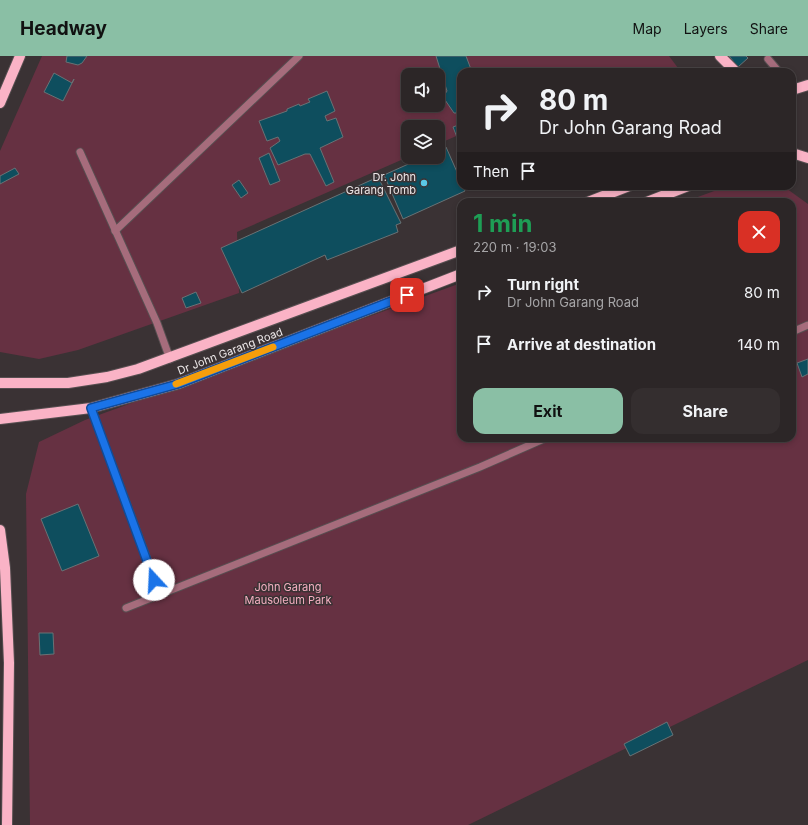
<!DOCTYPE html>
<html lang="en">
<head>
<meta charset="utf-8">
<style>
	:root { --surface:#2c2627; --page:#342e2f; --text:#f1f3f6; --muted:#a6a5a7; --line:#484344; --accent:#8abfa5 }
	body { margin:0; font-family:Inter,sans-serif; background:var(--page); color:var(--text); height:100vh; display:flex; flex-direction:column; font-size:15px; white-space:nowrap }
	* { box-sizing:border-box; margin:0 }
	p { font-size:13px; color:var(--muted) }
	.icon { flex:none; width:22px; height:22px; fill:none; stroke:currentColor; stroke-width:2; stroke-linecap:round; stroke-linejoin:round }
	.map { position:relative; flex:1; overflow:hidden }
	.drawer { position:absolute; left:457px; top:142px; width:339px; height:244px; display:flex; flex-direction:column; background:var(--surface); border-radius:12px; box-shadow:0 2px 6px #0003,0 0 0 1px var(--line) }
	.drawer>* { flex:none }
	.top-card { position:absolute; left:457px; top:12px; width:339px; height:122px; border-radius:12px; box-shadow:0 2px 6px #0003,0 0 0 1px var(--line); background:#2c2627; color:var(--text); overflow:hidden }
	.controls { position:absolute; left:401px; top:12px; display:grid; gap:8px }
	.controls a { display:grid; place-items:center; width:44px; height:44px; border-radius:8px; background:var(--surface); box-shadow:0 2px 6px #0003,0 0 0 1px var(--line); font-size:20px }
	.pin { position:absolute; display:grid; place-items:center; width:34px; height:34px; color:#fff; margin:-17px; border-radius:8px; box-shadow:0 2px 6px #0006 }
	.me { position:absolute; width:44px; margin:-22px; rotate:340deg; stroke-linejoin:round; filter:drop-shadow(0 0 3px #0008) }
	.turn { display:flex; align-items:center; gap:14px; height:84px; padding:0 16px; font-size:18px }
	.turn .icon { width:52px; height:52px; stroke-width:2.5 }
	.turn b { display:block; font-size:28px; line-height:34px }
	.then { display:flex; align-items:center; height:38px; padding:0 16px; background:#0003; gap:8px; font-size:15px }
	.round { display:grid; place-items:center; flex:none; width:42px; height:42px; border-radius:12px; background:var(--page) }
	.headline { display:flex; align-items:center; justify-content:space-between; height:68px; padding:0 16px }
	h1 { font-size:24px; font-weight:700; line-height:30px; color:#1e9e55 }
	.cta { display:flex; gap:8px; margin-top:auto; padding:8px 16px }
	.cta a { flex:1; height:46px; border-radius:12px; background:var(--accent); color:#111; font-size:16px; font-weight:700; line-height:46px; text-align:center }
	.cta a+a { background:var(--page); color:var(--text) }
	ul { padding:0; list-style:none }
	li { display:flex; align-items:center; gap:12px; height:52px; padding:0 16px }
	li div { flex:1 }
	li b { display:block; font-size:15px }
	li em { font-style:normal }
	header { display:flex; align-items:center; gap:24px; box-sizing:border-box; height:56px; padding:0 20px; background:var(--accent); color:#111 }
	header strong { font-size:19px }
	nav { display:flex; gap:22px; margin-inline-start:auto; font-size:14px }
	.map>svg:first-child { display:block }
	.green { fill:#663142; fill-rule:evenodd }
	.building { fill:#0e4e5e; stroke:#697275 }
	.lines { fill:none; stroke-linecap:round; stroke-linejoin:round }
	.service-casing { stroke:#574f51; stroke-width:9 }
	.primary-casing { stroke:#574f51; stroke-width:12 }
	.service { stroke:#a66c7c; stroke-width:7 }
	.primary { stroke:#fab3c6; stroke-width:10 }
	.route-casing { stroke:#114b97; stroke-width:10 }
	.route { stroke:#1a73e8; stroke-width:7 }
	.slow { stroke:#f59e0b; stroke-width:7 }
	.poi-dot { fill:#5ac8e6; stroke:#3a3234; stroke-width:1.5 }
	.labels { text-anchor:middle; stroke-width:3; stroke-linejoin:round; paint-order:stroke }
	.poi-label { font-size:11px; fill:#ede8e9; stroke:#3a3234; text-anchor:end }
	.street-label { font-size:11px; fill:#ede8e9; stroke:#3a3234 }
	.park-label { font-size:11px; fill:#f4afc1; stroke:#3a3234 }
</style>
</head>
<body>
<header>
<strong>Headway</strong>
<nav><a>Map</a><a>Layers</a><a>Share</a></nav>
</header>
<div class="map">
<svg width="808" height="769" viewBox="0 0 808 769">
	<rect width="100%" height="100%" fill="#3a3234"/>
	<!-- green -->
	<g class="green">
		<path d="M42 0H669L681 16H461V78L438 88V71H408V101L237 176 239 237 78 294 39 303 0 296V95ZM408 19H438V49H408Z"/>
		<path d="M728 130H783L808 148V604L468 769H30L26 438 39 386 85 364 461 227V382H792V146H684Z"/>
	</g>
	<!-- building -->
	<g class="building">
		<path d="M67 0H87L82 7 78 9 66 6Z"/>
		<path d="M436 0H466L472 16H461V57H454L443 41 447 35Z"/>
		<path d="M729 0H746L748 2 738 11Z"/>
		<path d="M54 17 72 27 74 23 63 45 44 36Z"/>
		<path d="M327 35 335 55 325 60 327 65 336 62 343 81 320 92 334 126 326 130 310 98H305L278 109 270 92 280 85 278 81 267 85 259 65 287 55V53L299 48 300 50 310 46 308 43Z"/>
		<path d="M461 68V82L458 84 453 71Z"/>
		<path d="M446 91 461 125V130H463L465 135 403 163 384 119 424 101H438V95Z"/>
		<path d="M269 97 280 125 270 129 259 102Z"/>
		<path d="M15 112 19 118 0 128V120Z"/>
		<path d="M378 121 401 167 396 169 398 176 327 204 325 199 242 237 221 192Z"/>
		<path d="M239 124 248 137 241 142 232 129Z"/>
		<path d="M196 236 201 247 186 252 182 242Z"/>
		<path d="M808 303V318L802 321 797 307Z"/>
		<path d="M78 448 99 500 62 515 41 463Z"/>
		<path d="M39 577H53L54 598 40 599Z"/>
		<path d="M667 666 673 679 630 700 624 688Z"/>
	</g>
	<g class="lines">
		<defs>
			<g id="service">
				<path d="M768 3 779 16"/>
				<path d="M80 96 157 267 170 303"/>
				<path d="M115 175 299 0"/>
				<path d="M792 276 808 269"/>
				<path d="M91 352 160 538"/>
				<path d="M126 552 480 411 546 382"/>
			</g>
			<g id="primary">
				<path d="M720 0 736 16"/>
				<path d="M792 34 808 29"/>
				<path d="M0 47 20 0"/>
				<path d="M792 97 808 102"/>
				<path d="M588 146 629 130"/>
				<path d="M647 146 688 130"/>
				<path d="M0 327H68L107 321 138 313 461 194"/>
				<path d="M0 363 91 352 178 328 461 218"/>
				<path d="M0 474 5 512 9 607 7 769"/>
			</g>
		</defs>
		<!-- service casing -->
		<use href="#service" class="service-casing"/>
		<!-- primary casing -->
		<use href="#primary" class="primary-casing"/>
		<!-- service -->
		<use href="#service" class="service"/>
		<!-- primary -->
		<use href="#primary" class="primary"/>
	</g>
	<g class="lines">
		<defs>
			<path id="route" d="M154 524 91 352 178 328 407 239"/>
		</defs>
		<!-- route casing -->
		<use href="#route" class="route-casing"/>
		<!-- route -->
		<use href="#route" class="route"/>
		<!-- slow -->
		<path class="slow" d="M176 328 273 291"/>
	</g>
	<!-- markers -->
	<circle class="poi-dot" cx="424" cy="127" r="4"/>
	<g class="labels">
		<!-- poi labels -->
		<g class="poi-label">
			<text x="416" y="125">Dr. John<tspan x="416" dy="13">Garang Tomb</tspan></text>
		</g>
		<!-- street labels -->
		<g class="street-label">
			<text transform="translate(230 295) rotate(-21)" y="4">Dr John Garang Road</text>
		</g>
		<!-- park labels -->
		<g class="park-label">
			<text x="288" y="535">John Garang<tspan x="288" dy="13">Mausoleum Park</tspan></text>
		</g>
	</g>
</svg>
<div class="controls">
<a><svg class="icon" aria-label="sound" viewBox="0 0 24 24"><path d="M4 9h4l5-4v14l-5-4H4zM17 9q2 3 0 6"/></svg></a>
<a><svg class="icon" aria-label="layers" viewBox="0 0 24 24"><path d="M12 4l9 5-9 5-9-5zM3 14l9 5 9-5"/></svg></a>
</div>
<div class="pin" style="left:407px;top:239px;background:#d93025"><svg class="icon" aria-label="arrive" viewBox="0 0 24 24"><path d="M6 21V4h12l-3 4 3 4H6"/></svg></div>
<svg class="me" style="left:154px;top:524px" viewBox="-20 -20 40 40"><circle r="19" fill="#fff"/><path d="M0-13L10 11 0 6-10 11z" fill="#1a73e8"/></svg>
<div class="top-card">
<div class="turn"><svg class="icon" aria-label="right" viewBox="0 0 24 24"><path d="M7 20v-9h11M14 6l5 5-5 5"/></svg><div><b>80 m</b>Dr John Garang Road</div></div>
<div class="then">Then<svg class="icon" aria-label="arrive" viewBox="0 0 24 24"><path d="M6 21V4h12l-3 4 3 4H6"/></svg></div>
</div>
<section class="drawer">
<div class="headline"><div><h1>1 min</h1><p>220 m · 19:03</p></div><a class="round" style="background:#d93025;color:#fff"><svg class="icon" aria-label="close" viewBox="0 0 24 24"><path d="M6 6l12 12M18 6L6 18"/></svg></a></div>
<ul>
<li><svg class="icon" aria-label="right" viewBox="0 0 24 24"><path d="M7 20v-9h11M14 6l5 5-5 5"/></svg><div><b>Turn right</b><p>Dr John Garang Road</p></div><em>80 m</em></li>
<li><svg class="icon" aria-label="arrive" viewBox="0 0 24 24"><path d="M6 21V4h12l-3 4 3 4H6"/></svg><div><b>Arrive at destination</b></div><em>140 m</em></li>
</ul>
<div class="cta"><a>Exit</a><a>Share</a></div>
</section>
</div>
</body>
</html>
